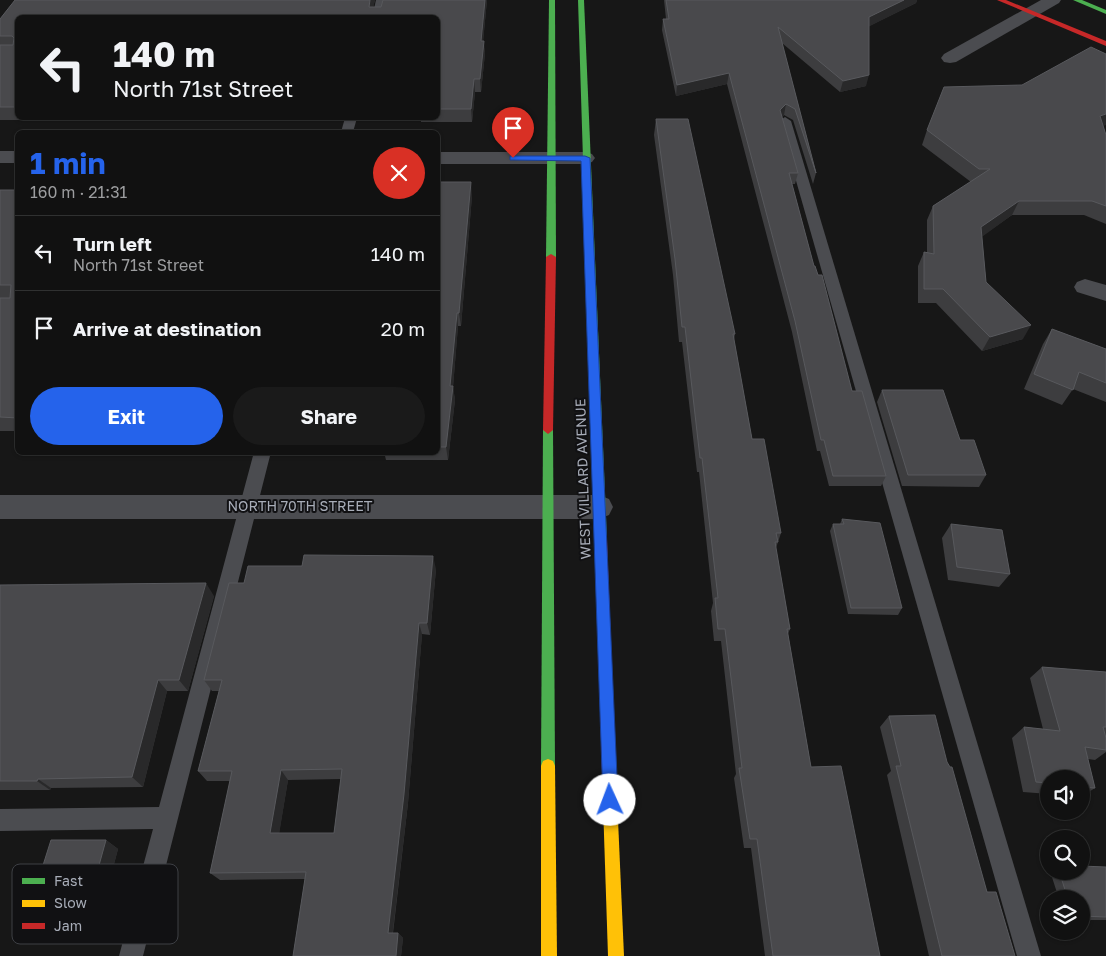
<!DOCTYPE html>
<html lang="en">
<head>
<meta charset="utf-8">
<style>
	:root { --surface:#111; --page:#1a1a1a; --text:#f1f3f6; --muted:#9c9d9f; --line:#303131; --accent:#2563eb }
	body { margin:0; font-family:"Golos Text",sans-serif; background:var(--page); color:var(--text); height:100vh; display:flex; flex-direction:column; font-size:19px; white-space:nowrap }
	* { box-sizing:border-box; margin:0 }
	p { font-size:16px; color:var(--muted) }
	.icon { flex:none; width:28px; height:28px; fill:none; stroke:currentColor; stroke-width:2; stroke-linecap:round; stroke-linejoin:round }
	.map { position:relative; flex:1; overflow:hidden }
	.panel { position:absolute; left:15px; top:130px; width:425px; height:325px; display:flex; flex-direction:column; background:var(--surface); border-radius:8px; box-shadow:0 1px 4px #0004,0 0 0 1px var(--line) }
	.panel>* { flex:none }
	.hud { position:absolute; left:15px; top:15px; width:425px; height:105px; border-radius:8px; box-shadow:0 1px 4px #0004,0 0 0 1px var(--line); background:#111; color:var(--text); overflow:hidden }
	.tools { position:absolute; left:1040px; top:770px; display:grid; gap:10px }
	.tools a { display:grid; place-items:center; width:50px; height:50px; border-radius:50%; background:var(--surface); box-shadow:0 1px 4px #0004,0 0 0 1px var(--line); font-size:25px }
	.pin { position:absolute; display:grid; place-items:center; width:42px; height:42px; color:#fff; margin:-51px -21px; border-radius:50% 50% 50% 0; rotate:-45deg; box-shadow:0 0 5px #0007 }
	.pin .icon { rotate:45deg }
	.me { position:absolute; width:55px; margin:-28px; rotate:358deg; stroke-linejoin:round; filter:drop-shadow(0 0 4px #0008) }
	.turn { display:flex; align-items:center; gap:18px; height:105px; padding:0 15px; font-size:22px }
	.turn .icon { width:65px; height:65px; stroke-width:2.5 }
	.turn b { display:block; font-size:35px; line-height:42px }
	.round { display:grid; place-items:center; flex:none; width:52px; height:52px; border-radius:26px; background:var(--page) }
	.headline { display:flex; align-items:center; justify-content:space-between; height:85px; padding:0 15px }
	h1 { font-size:30px; font-weight:700; line-height:38px; color:var(--accent) }
	.action { display:flex; gap:10px; margin-top:auto; padding:10px 15px }
	.action a { flex:1; height:58px; border-radius:30px; background:var(--accent); color:#fff; font-size:20px; font-weight:700; line-height:58px; text-align:center }
	.action a+a { background:var(--page); color:var(--text) }
	ul { padding:0; list-style:none }
	li { display:flex; align-items:center; gap:15px; height:75px; padding:0 15px; border-top:1px solid var(--line) }
	li div { flex:1 }
	li b { display:block; font-size:19px }
	li em { font-style:normal }
	.map>svg:first-child { display:block }
	.lines { fill:none; stroke-linecap:round; stroke-linejoin:round }
	.lane { fill:#4b4c50; fill-rule:evenodd }
	.street { fill:#4b4c50; fill-rule:evenodd }
	.fast { fill:#4caf50; fill-rule:evenodd }
	.slow { fill:#ffc107; fill-rule:evenodd }
	.jam { fill:#c62828; fill-rule:evenodd }
	.wall { fill:#3d3d3f; fill-rule:evenodd }
	.shaded-wall { fill:#29292a }
	.building { fill:#49494c; stroke:#58595d; fill-rule:evenodd }
	.route { fill:#2563eb; stroke:#184099 }
	.labels { text-anchor:middle; stroke-width:4; stroke-linejoin:round; paint-order:stroke }
	.street-label { font-size:14px; fill:#a8adb8; stroke:#111113 }
	.key { fill:#111113; stroke:#3e4045; stroke-width:1 }
	.key-label { font-size:14px; fill:#a8adb8 }
</style>
</head>
<body>
<div class="map">
<svg width="1106" height="956" viewBox="0 0 1106 956">
	<rect width="100%" height="100%" fill="#171717"/>
	<g class="lines">
		<!-- lane -->
		<g class="lane">
			<path d="M376 0H386L382 18H372Z"/>
			<path d="M785 117 791 121 1041 956H1017L779 121Z"/>
			<path d="M345 118H357L353 132H341Z"/>
			<path d="M254 452H271L143 956H119L153 829 0 831V809L159 807Z"/>
		</g>
		<!-- street -->
		<g class="street">
			<path d="M1041 0H1061L1059 3 956 62 950 63 944 62 941 58 944 54Z"/>
			<rect x="0" y="151" width="18" height="12"/>
			<path d="M438 152H585L592 154 595 158 592 162 585 164H438Z"/>
			<path d="M1085 279 1106 285V301L1077 292 1074 287 1077 282Z"/>
			<path d="M0 495H599L609 499 613 507 609 515 599 519H0Z"/>
		</g>
		<!-- fast -->
		<g class="fast">
			<path d="M549 0H555L556 257 551 260 546 257Z"/>
			<path d="M578 0H584L607 540 605 544 601 545 597 544 595 540Z"/>
			<path d="M1073 0H1082L1106 10V14Z"/>
			<path d="M548 426 553 430 555 766 553 771 548 773 543 771 541 766 543 430Z"/>
		</g>
		<!-- slow -->
		<g class="slow">
			<path d="M548 759 553 761 555 766 557 956H541V766L543 761Z"/>
			<path d="M609 767 614 769 616 774 624 956H608L602 774 604 769Z"/>
		</g>
		<!-- jam -->
		<g class="jam">
			<path d="M997 0H1006L1106 41V46Z"/>
			<path d="M551 254 556 257 553 430 548 434 543 430 546 257Z"/>
			<path d="M601 535 605 536 607 540 616 774 614 779 609 781 604 779 602 774 595 540 597 536Z"/>
		</g>
	</g>
	<!-- wall -->
	<g class="wall">
		<path d="M15 0H375L373 7H381L383 0H487L483 41 485 53 481 92H475L472 122H421V118H438V18H18V118H328L327 120H0V19Z"/>
		<path d="M664 0H917L916 3 869 26 866 86 840 92 782 43 816 173 813 184 793 120 784 115 782 117 798 173 795 184H792L814 266 852 391 886 476 881 486H829L820 451H817L792 332 727 84 676 96 662 30 663 19H666Z"/>
		<path d="M656 119 735 334 734 340 752 439 781 533 776 548 790 629 788 634 811 767 880 956H765L751 848H744L734 778 736 774 721 641H714L711 611 713 603 699 472H697L682 342H679L673 275 654 135Z"/>
		<path d="M1103 126 1106 135V224L1084 215H1012L982 236 986 282 1023 339 982 351 936 303H918V266L924 252 927 253V220L933 206 971 182 922 145 927 130Z"/>
		<path d="M438 182 472 196 461 326H458L453 387 455 400 448 460H386L384 452H438Z"/>
		<rect x="0" y="190" width="18" height="241"/>
		<path d="M1052 329 1106 349V402L1073 389 1062 405 1024 389 1043 344Z"/>
		<path d="M882 390 960 440 986 475 979 487 902 486 877 402Z"/>
		<path d="M842 519 902 608 898 615 848 614 830 531 833 524H840Z"/>
		<path d="M951 524 1010 574 999 587 948 580 942 538Z"/>
		<path d="M302 566 436 569 430 635 422 634 408 803 393 933H398L403 938 401 956H293L305 879 220 880 210 873 230 781H207L198 771 219 691H212L204 680 244 583ZM341 779 334 833H279L288 780Z"/>
		<path d="M0 585 214 596 188 691H167L143 787 51 788 50 790H0Z"/>
		<path d="M1042 667 1106 672V752L1095 760 1088 759 1095 788 1081 797V779H1049V794L1023 792 1012 738 1024 727 1043 729 1030 678Z"/>
		<path d="M889 716 947 762 987 892 1015 956H929L887 775 891 771 880 727Z"/>
		<path d="M106 840 118 849 106 894H101L92 923H42L27 916Z"/>
		<path d="M1106 867V920H1081V899H1059L1050 871H1081Z"/>
	</g>
	<!-- shaded-wall -->
	<g class="shaded-wall">
		<path d="M370 0H375L371 18 369 7Z"/>
		<path d="M485 0H487L482 53 481 41Z"/>
		<path d="M904 0H917L916 3 866 28 869 17Z"/>
		<path d="M484 41 485 53 481 92 480 79Z"/>
		<path d="M729 73 727 84 676 96 677 85Z"/>
		<path d="M869 75 866 86 840 92 843 81Z"/>
		<path d="M474 79 475 92 472 122 471 109Z"/>
		<path d="M786 104 784 115 777 122 780 110Z"/>
		<path d="M1106 114V125L1092 130 1100 116Z"/>
		<path d="M471 182 472 196 461 326 459 313Z"/>
		<path d="M1019 201 1012 215 975 242 981 227Z"/>
		<path d="M457 313 458 326 453 387 455 400 448 460 446 447 450 386Z"/>
		<path d="M1031 325 1023 339 982 351 990 337Z"/>
		<path d="M433 556 436 569 430 635 427 623Z"/>
		<path d="M206 583 214 596 188 691 179 680Z"/>
		<path d="M419 623 422 634 408 803 392 938 388 933Z"/>
		<path d="M158 680 167 691 143 787 132 777Z"/>
		<path d="M281 770 288 780 278 841 270 833Z"/>
		<path d="M38 779 51 788 50 790 37 781Z"/>
		<path d="M106 840 118 849 106 894 93 887Z"/>
		<path d="M87 887 101 894 92 923 78 916Z"/>
		<path d="M398 933 403 938 401 956H396Z"/>
	</g>
	<!-- building -->
	<g class="building">
		<path d="M15 0H370L369 7H381L383 0H485L481 41H484L480 79H474L471 109H438V18H18V107H0V45H13L14 38 12 36H0V19Z"/>
		<path d="M666 0H904L869 17V75L843 81 778 27 816 173 795 109 786 104 780 110 798 173H789L814 266H815L818 275H822L852 391H862L886 476H833L824 440H821L795 321 729 73 677 85 663 19H669Z"/>
		<path d="M1091 47 1106 54V114L1100 116 1106 135V206L1092 201H1019L981 227 986 282 1031 325 990 337 943 289H924V252L934 254 933 206 990 169H979L927 130 944 87 1022 85Z"/>
		<path d="M656 119H688L735 334H733L752 439H764L781 533H776L778 542H775L790 629H787L811 767 841 766 880 956H773L757 839H750L739 768H742L725 629H718L715 598H718L702 458H700L685 327H682L675 259Z"/>
		<path d="M438 182H471L459 313H457L450 386H453L446 447H438Z"/>
		<path d="M0 190H18V418L0 417V298H10L11 285H0Z"/>
		<path d="M1052 329 1106 349V383L1079 372 1073 390 1034 374Z"/>
		<path d="M882 390H943L960 440H974L986 475H908Z"/>
		<path d="M842 519 880 523 902 608H851L833 524H844Z"/>
		<path d="M951 524 1002 530 1010 574 957 567Z"/>
		<path d="M304 555 433 556 427 623H419L404 794 388 933H398L396 956H293L306 872 210 873 232 771H198L222 680H204L229 583H244L248 566H302ZM342 769 334 833H270L281 770Z"/>
		<path d="M206 583 179 680H158L132 777 38 779 37 781H0V585Z"/>
		<path d="M1042 667 1106 672V727H1103L1106 738V750L1085 747 1095 788 1081 787V779H1049V783L1036 782 1024 727 1060 731Z"/>
		<path d="M935 715 947 762 950 767H952L987 892H996L1015 956H942L896 766H901L889 716Z"/>
		<path d="M51 840H106L93 887H87L78 916H27Z"/>
		<path d="M1081 866 1106 867V917L1081 916V899H1068L1059 871H1081Z"/>
	</g>
	<!-- route -->
	<path class="route" d="M510 156H585L590 158 618 800 616 805 610 807 605 805 603 800 581 161 513 160H510Z"/>
	<g class="labels">
		<!-- street labels -->
		<g class="street-label">
			<text transform="translate(583 479) rotate(-92)" y="5">WEST VILLARD AVENUE</text>
			<text x="300" y="511">NORTH 70TH STREET</text>
		</g>
	</g>
	<!-- legend -->
	<rect x="12" y="864" width="166" height="80" rx="8" class="key"/>
	<rect x="22" y="878" width="23" height="6" fill="#4caf50"/>
	<rect x="22" y="900" width="23" height="7" fill="#ffc107"/>
	<rect x="22" y="923" width="23" height="6" fill="#c62828"/>
	<g class="key-label">
		<text x="54" y="886">Fast</text>
		<text x="54" y="908">Slow</text>
		<text x="54" y="931">Jam</text>
	</g>
</svg>
<div class="tools">
<a><svg class="icon" aria-label="sound" viewBox="0 0 24 24"><path d="M4 9h4l5-4v14l-5-4H4zM17 9q2 3 0 6"/></svg></a>
<a><svg class="icon" aria-label="search" viewBox="0 0 24 24"><circle cx="10" cy="10" r="6"/><path d="M15 15l6 6"/></svg></a>
<a><svg class="icon" aria-label="layers" viewBox="0 0 24 24"><path d="M12 4l9 5-9 5-9-5zM3 14l9 5 9-5"/></svg></a>
</div>
<div class="pin" style="left:513px;top:158px;background:#d93025"><svg class="icon" aria-label="arrive" viewBox="0 0 24 24"><path d="M6 21V4h12l-3 4 3 4H6"/></svg></div>
<svg class="me" style="left:610px;top:800px" viewBox="-20 -20 40 40"><circle r="19" fill="#fff"/><path d="M0-13L10 11 0 6-10 11z" fill="#2563eb"/></svg>
<div class="hud">
<div class="turn"><svg class="icon" aria-label="left" viewBox="0 0 24 24"><path d="M17 20v-9H6M10 6l-5 5 5 5"/></svg><div><b>140 m</b>North 71st Street</div></div>
</div>
<section class="panel">
<div class="headline"><div><h1>1 min</h1><p>160 m · 21:31</p></div><a class="round" style="background:#d93025;color:#fff"><svg class="icon" aria-label="close" viewBox="0 0 24 24"><path d="M6 6l12 12M18 6L6 18"/></svg></a></div>
<ul>
<li><svg class="icon" aria-label="left" viewBox="0 0 24 24"><path d="M17 20v-9H6M10 6l-5 5 5 5"/></svg><div><b>Turn left</b><p>North 71st Street</p></div><em>140 m</em></li>
<li><svg class="icon" aria-label="arrive" viewBox="0 0 24 24"><path d="M6 21V4h12l-3 4 3 4H6"/></svg><div><b>Arrive at destination</b></div><em>20 m</em></li>
</ul>
<div class="action"><a>Exit</a><a>Share</a></div>
</section>
</div>
</body>
</html>
